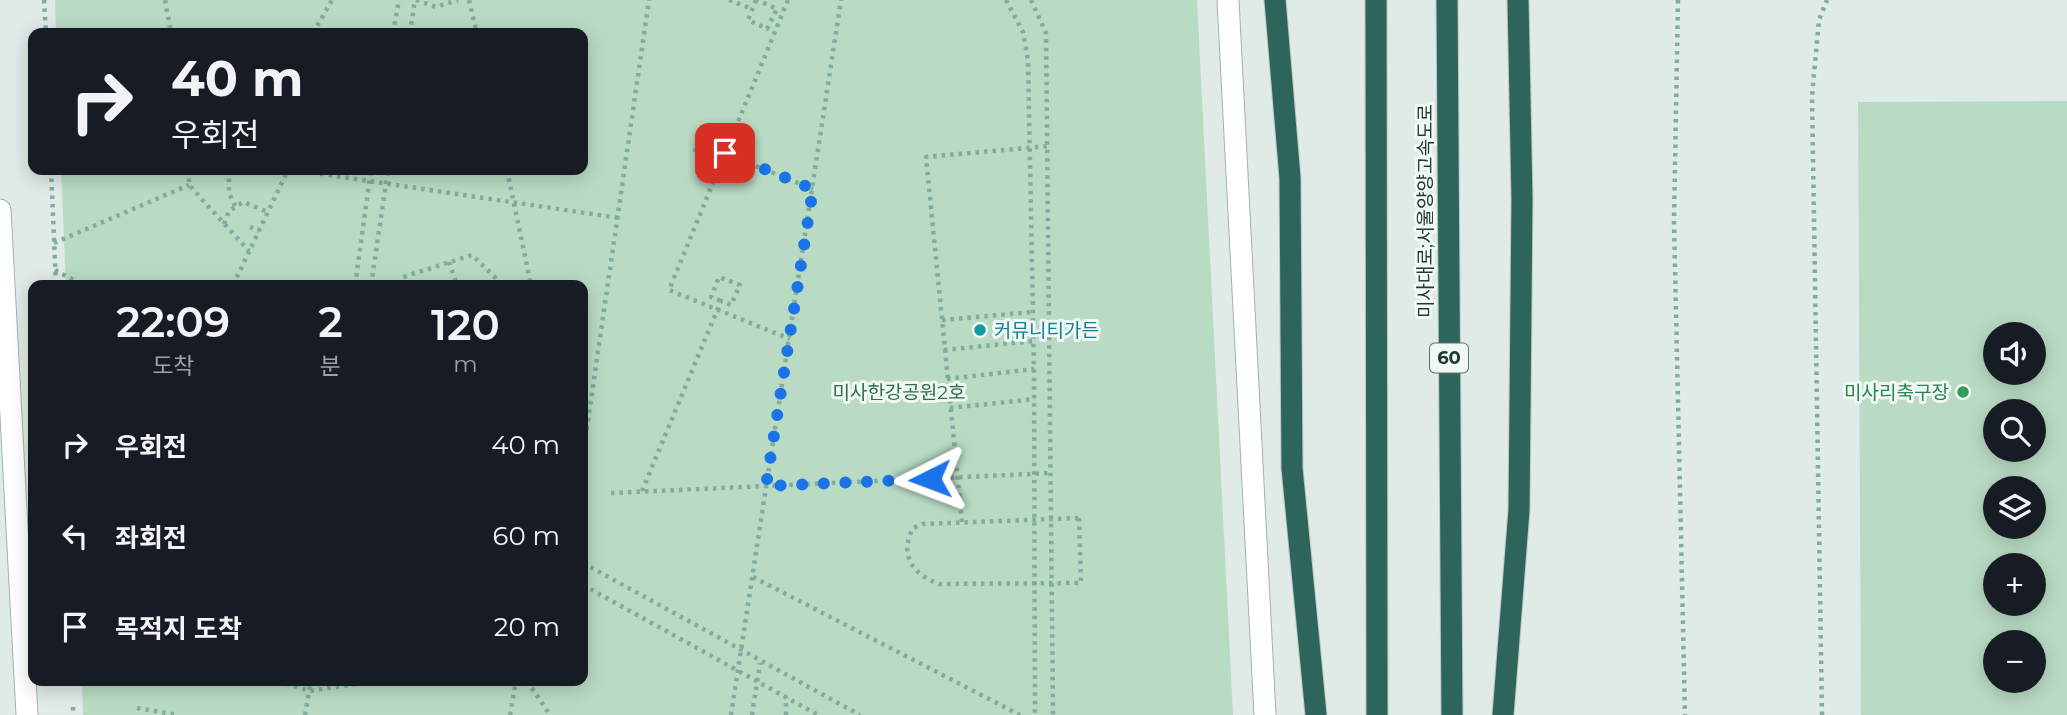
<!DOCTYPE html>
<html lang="ko">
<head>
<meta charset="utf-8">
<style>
	:root { --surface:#171b24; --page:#20242c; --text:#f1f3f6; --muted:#9ea1a6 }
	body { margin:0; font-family:Montserrat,"Noto Sans KR",sans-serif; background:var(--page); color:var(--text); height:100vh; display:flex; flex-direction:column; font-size:26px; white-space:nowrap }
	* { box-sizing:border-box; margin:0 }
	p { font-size:23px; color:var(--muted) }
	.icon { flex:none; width:38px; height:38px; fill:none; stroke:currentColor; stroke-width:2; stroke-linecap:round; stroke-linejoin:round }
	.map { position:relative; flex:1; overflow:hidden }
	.side { position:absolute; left:28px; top:280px; width:560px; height:406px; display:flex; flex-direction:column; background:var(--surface); border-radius:14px; box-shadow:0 4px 18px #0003 }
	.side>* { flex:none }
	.hud { position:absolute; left:28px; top:28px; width:560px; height:147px; border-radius:14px; box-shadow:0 4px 18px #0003; background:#171b24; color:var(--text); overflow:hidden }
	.fabs { position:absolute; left:1983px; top:322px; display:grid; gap:14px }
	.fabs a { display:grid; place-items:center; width:63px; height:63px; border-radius:50%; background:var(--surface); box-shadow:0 4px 18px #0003; font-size:35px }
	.pin { position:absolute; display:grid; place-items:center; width:60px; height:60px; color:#fff; margin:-30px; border-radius:14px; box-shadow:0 4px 10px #0006 }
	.me { position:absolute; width:77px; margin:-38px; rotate:267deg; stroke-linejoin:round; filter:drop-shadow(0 0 5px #0008) }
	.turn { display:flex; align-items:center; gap:24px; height:147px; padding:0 28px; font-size:32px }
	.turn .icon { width:91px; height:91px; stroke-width:2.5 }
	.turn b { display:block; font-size:49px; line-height:60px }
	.eta { display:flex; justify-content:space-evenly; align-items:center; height:119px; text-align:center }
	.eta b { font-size:42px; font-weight:600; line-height:49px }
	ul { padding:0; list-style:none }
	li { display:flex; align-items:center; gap:21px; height:91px; padding:0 28px }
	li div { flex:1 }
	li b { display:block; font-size:26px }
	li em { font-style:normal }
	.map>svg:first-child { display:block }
	.green { fill:#b9dbc3; fill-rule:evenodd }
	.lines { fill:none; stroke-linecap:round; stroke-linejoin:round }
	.minor-casing { stroke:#a3b2ad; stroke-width:23 }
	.tertiary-casing { stroke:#a3b2ad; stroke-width:23 }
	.motorway-casing { stroke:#bcc4c2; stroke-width:23 }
	.path { stroke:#81ada0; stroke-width:4.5; stroke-dasharray:3.5 5; stroke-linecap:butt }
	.minor { stroke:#fff; stroke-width:21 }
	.tertiary { stroke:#fff; stroke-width:21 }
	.motorway { stroke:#2e655b; stroke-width:21 }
	.route { stroke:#1a73e8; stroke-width:12; stroke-dasharray:0 21.6 }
	.culture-dot { fill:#0f9aa8; stroke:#f0f7f4; stroke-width:2.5 }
	.leisure-dot { fill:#2e9e5b; stroke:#f0f7f4; stroke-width:2.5 }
	.labels { text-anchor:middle; stroke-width:6; stroke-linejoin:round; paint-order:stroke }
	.shield { fill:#f0f7f4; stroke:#5f736e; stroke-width:2 }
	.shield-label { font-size:18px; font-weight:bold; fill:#213a34 }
	.street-label { font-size:19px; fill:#213a34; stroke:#f0f7f4 }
	.culture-label { font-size:19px; fill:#0d838f; stroke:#f0f7f4; text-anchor:start }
	.park-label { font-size:19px; fill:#2d6f48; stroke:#f0f7f4 }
	.leisure-label { font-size:19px; fill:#27864d; stroke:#f0f7f4; text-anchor:end }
</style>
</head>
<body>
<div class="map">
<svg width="2067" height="715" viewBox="0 0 2067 715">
	<rect width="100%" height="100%" fill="#e0eae6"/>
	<!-- green -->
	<g class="green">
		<path d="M55 0H1197L1233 715H83L82 681H583V285H66L61 170H583V33H56Z"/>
		<path d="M2067 101V715H1861L1858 102ZM2034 334V373H1995V334ZM2034 411V450H1995V411ZM2034 488V527H1995V488ZM2034 565V604H1995V565ZM2034 642V681H1995V642Z"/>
	</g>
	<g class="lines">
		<defs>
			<path id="minor" d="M1228 0 1265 715"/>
			<path id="tertiary" d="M0 210 27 715"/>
			<g id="motorway">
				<path d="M1275 0 1290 178 1292 468 1316 715"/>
				<path d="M1376 0 1377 715"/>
				<path d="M1447 0 1452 715"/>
				<path d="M1503 715 1519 510 1522 199 1518 0"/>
			</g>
		</defs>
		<!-- minor casing -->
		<use href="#minor" class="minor-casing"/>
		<!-- tertiary casing -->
		<use href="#tertiary" class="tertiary-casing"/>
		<!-- motorway casing -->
		<use href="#motorway" class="motorway-casing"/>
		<!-- path -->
		<g class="path">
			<path d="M44 0 46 33"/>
			<path d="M165 0 171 33"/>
			<path d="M416 0 436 7 458 0"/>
			<path d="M469 0 477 33"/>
			<path d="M729 0 752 9"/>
			<path d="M756 0 748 20 767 29 777 9 757 0"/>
			<path d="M788 0 669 290 790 339"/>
			<path d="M1006 0 1023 32 1028 60 1034 369 1035 715"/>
			<path d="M1031 0 1046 33 1053 715"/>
			<path d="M1678 0 1674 222 1685 715"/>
			<path d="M313 33 332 0"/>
			<path d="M393 33 399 0"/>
			<path d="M410 33 415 0"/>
			<path d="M718 151 714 161 694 154 702 133 722 141 718 151 813 189"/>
			<path d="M51 170 56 285"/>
			<path d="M189 170V185L249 251"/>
			<path d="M229 170V193L235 206"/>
			<path d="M295 170 619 218"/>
			<path d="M507 170 531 285"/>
			<path d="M224 224 229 211 243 202 268 212"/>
			<path d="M250 227 259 231"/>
			<path d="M54 243 189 185"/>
			<path d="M449 262 457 285"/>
			<path d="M55 270 83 285"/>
			<path d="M233 285 288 170"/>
			<path d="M355 285 371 170"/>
			<path d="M371 285 388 170"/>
			<path d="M402 285 403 277 472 255 503 285"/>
			<path d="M942 320 1033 312"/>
			<path d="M944 350 1034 341"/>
			<path d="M947 379 1034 369"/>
			<path d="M950 408 1035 399"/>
			<path d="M583 455 649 0"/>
			<path d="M642 491 721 301 731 305 740 285 719 277 711 297 721 301"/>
			<path d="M611 493 1052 473"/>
			<path d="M1079 518 1081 583 939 584C912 574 899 555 913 528L923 524Z"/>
			<path d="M962 522 926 157 1050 146"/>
			<path d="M583 563 860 715"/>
			<path d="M753 577 1020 715"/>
			<path d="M583 585 818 715"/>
			<path d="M278 681 310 691 375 681"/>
			<path d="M527 681 550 715"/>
			<path d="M73 707V715"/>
			<path d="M137 708 178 715"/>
			<path d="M305 715 311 681"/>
			<path d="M510 715 516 681"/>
			<path d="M731 715 841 0"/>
			<path d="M752 715 760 663"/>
			<path d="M786 715V697"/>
			<path d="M1822 715 1812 96 1819 20 1827 0"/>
		</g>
		<!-- minor -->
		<use href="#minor" class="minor"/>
		<!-- tertiary -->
		<use href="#tertiary" class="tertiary"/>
		<!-- motorway -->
		<use href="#motorway" class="motorway"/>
	</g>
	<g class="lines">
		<!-- route -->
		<path class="route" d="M725 153 813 189 766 486 930 479"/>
	</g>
	<!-- markers -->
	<circle class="culture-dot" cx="980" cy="330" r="7"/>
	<circle class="leisure-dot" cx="1963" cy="392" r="7"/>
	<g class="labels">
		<!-- shield labels -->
		<rect class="shield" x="1430" y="343.5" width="38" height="29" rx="5"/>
		<g class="shield-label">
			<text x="1449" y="364">60</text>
		</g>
		<!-- street labels -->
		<g class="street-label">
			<text transform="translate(1425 211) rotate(-90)" y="7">미사대로;서울양양고속도로</text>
		</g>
		<!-- culture labels -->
		<g class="culture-label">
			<text x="994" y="337">커뮤니티가든</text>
		</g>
		<!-- park labels -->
		<g class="park-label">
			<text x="899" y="399">미사한강공원2호</text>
		</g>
		<!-- leisure labels -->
		<g class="leisure-label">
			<text x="1949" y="399">미사리축구장</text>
		</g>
	</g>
</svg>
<div class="fabs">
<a><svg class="icon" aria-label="sound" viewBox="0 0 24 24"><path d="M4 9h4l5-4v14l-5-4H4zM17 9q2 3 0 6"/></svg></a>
<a><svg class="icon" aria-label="search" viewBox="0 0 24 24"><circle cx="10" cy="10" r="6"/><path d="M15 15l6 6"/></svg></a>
<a><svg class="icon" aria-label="layers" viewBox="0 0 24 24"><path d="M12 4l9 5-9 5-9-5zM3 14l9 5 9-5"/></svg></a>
<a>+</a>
<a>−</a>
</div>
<div class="pin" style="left:725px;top:153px;background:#d93025"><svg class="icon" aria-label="arrive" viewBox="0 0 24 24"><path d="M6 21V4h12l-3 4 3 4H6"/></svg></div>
<svg class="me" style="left:930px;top:479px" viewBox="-20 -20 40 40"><path d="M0-17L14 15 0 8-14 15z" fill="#1a73e8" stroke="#fff" stroke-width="4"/></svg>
<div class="hud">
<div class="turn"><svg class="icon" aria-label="right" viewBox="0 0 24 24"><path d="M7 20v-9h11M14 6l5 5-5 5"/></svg><div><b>40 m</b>우회전</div></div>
</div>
<section class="side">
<div class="eta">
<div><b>22:09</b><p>도착</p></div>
<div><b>2</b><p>분</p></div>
<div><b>120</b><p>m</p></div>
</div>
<ul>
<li><svg class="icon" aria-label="right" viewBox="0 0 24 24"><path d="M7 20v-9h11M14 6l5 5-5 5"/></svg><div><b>우회전</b></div><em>40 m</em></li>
<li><svg class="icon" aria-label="left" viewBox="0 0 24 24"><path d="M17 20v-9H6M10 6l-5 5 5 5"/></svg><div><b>좌회전</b></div><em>60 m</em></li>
<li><svg class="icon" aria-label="arrive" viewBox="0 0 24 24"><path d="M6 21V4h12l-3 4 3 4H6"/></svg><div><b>목적지 도착</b></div><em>20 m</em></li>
</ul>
</section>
</div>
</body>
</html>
